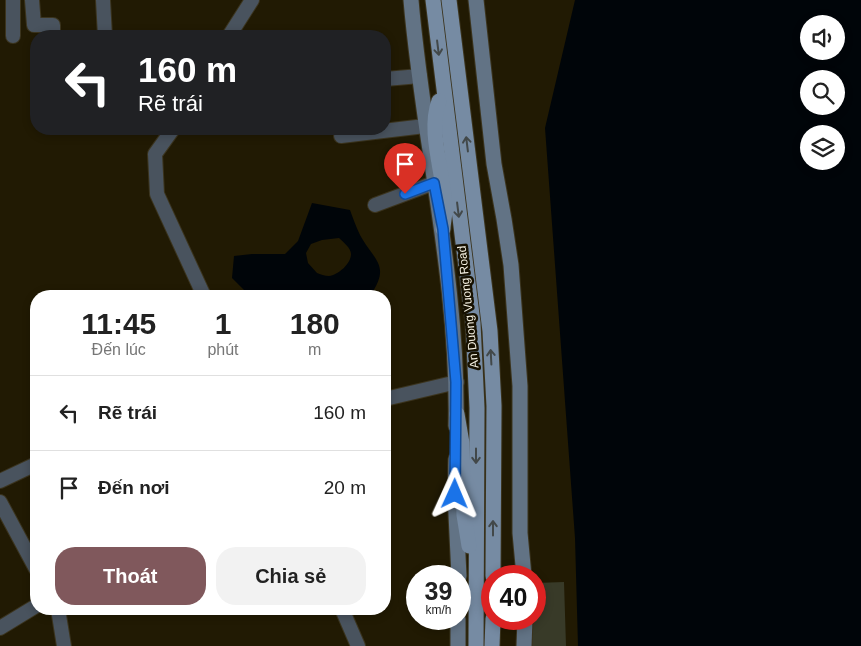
<!DOCTYPE html>
<html lang="vi">
<head>
<meta charset="utf-8">
<style>
	:root { --surface:#fff; --page:#f2f2f2; --text:#222; --muted:#767676; --line:#e0e0e0; --accent:#80585c }
	body { margin:0; font-family:Arial,sans-serif; background:var(--page); color:var(--text); height:100vh; display:flex; flex-direction:column; font-size:19px; white-space:nowrap }
	* { box-sizing:border-box; margin:0 }
	p { font-size:16px; color:var(--muted) }
	.icon { flex:none; width:28px; height:28px; fill:none; stroke:currentColor; stroke-width:2; stroke-linecap:round; stroke-linejoin:round }
	.map { position:relative; flex:1; overflow:hidden }
	.sheet { position:absolute; left:30px; top:290px; width:361px; height:325px; display:flex; flex-direction:column; background:var(--surface); border-radius:20px; box-shadow:0 2px 8px #0003 }
	.sheet>* { flex:none }
	.hud { position:absolute; left:30px; top:30px; width:361px; height:105px; border-radius:20px; box-shadow:0 2px 8px #0003; background:#202124; color:#fff; overflow:hidden }
	.fabs { position:absolute; left:800px; top:15px; display:grid; gap:10px }
	.fabs a { display:grid; place-items:center; width:45px; height:45px; border-radius:50%; background:var(--surface); box-shadow:0 2px 8px #0003; font-size:25px }
	.speed { position:absolute; left:406px; top:565px; display:flex; gap:10px; font-size:25px; font-weight:700; text-align:center }
	.speed>* { display:grid; place-content:center; width:65px; height:65px; border-radius:50%; background:var(--surface); box-shadow:0 2px 8px #0003; line-height:1 }
	.speed small { font-size:12px; font-weight:400 }
	.speed .limit { border:8px solid #d22; background:#fff; color:#111 }
	.pin { position:absolute; display:grid; place-items:center; width:42px; height:42px; color:#fff; margin:-51px -21px; border-radius:50% 50% 50% 0; rotate:-45deg; box-shadow:0 0 5px #0007 }
	.pin .icon { rotate:45deg }
	.me { position:absolute; width:55px; margin:-28px; rotate:1deg; stroke-linejoin:round; filter:drop-shadow(0 0 4px #0008) }
	.turn { display:flex; align-items:center; gap:18px; height:105px; padding:0 25px; font-size:22px }
	.turn .icon { width:65px; height:65px; stroke-width:2.5 }
	.turn b { display:block; font-size:35px; line-height:42px }
	.eta { display:flex; justify-content:space-evenly; align-items:center; height:85px; text-align:center }
	.eta b { font-size:30px; font-weight:600; line-height:35px }
	.action { display:flex; gap:10px; margin-top:auto; padding:10px 25px }
	.action a { flex:1; height:58px; border-radius:20px; background:var(--accent); color:#fff; font-size:20px; font-weight:600; line-height:58px; text-align:center }
	.action a+a { background:var(--page); color:var(--text) }
	ul { padding:0; list-style:none }
	li { display:flex; align-items:center; gap:15px; height:75px; padding:0 25px; border-top:1px solid var(--line) }
	li div { flex:1 }
	li b { display:block; font-size:19px }
	li em { font-style:normal }
	.map>svg:first-child { display:block }
	.green { fill:#383a28 }
	.water { fill:#000509; fill-rule:evenodd }
	.lines { fill:none; stroke-linecap:round; stroke-linejoin:round }
	.street-casing { stroke:#3b341e; stroke-width:16 }
	.secondary-casing { stroke:#3b341e; stroke-width:17 }
	.primary-casing { stroke:#3b341e; stroke-width:17 }
	.street { stroke:#49535e; stroke-width:14 }
	.secondary { stroke:#627385; stroke-width:15 }
	.primary { stroke:#768ba3; stroke-width:15 }
	.oneway { stroke:#424849 }
	.route-casing { stroke:#114b97; stroke-width:12 }
	.route { stroke:#1a73e8; stroke-width:9 }
	.labels { text-anchor:middle; stroke-width:5; stroke-linejoin:round; paint-order:stroke }
	.street-label { font-size:12px; fill:#f6f2e3; stroke:#171100 }
</style>
</head>
<body>
<div class="map">
<svg width="861" height="646" viewBox="0 0 861 646">
	<rect width="100%" height="100%" fill="#211a03"/>
	<!-- green -->
	<path class="green" d="M564 582 566 646H524V619H535V583Z"/>
	<!-- water -->
	<g class="water">
		<path d="M575 0H861V646H578L575 538 545 128ZM809 24H836V51H809ZM809 79H836V106H809ZM809 134H836V161H809Z"/>
		<path d="M312 203 350 210C353 218 356 227 360 235 375 262 391 265 370 296H248V294L232 278 234 256 252 254H285L298 241ZM339 238C343 242 351 248 351 254 351 264 338 275 329 276 325 276 320 274 317 273L308 263 306 253 311 244 322 240Z"/>
	</g>
	<g class="lines">
		<defs>
			<g id="street">
				<path d="M32 0 34 25H53V36"/>
				<path d="M103 0 105 36"/>
				<path d="M13 36V0"/>
				<path d="M229 36 252 0"/>
				<path d="M385 79 420 76"/>
				<path d="M173 129 155 154 157 194 204 296"/>
				<path d="M341 136 425 126"/>
				<path d="M375 205 434 183"/>
				<path d="M385 399 457 382"/>
				<path d="M0 481 36 464"/>
				<path d="M0 502 36 569"/>
				<path d="M58 609 64 646"/>
				<path d="M342 609 358 646"/>
				<path d="M0 628 36 606"/>
			</g>
			<g id="secondary">
				<path d="M411 0C423 142 459 282 456 426"/>
				<path d="M476 0 494 164 504 219 511 265 520 386V533L524 576"/>
				<path d="M456 459 455 494 459 576"/>
				<path d="M458 646V619"/>
				<path d="M524 646 525 619"/>
			</g>
			<g id="primary">
				<path d="M433 0 473 323 477 408 476 646"/>
				<path d="M449 0 490 331 494 406 493 576"/>
				<path d="M439 101C427 133 445 175 445 210 445 216 443 223 443 229"/>
				<path d="M457 414 462 443 464 515 469 546"/>
				<path d="M492 646 493 619"/>
			</g>
		</defs>
		<!-- street casing -->
		<use href="#street" class="street-casing"/>
		<!-- secondary casing -->
		<use href="#secondary" class="secondary-casing"/>
		<!-- primary casing -->
		<use href="#primary" class="primary-casing"/>
		<!-- street -->
		<use href="#street" class="street"/>
		<!-- secondary -->
		<use href="#secondary" class="secondary"/>
		<!-- primary -->
		<use href="#primary" class="primary"/>
	</g>
	<!-- one-way arrows -->
	<defs><path id="oneway-shaft" d="M-6 0H5M1.5-3L5.5 0L1.5 3" fill="none" stroke-width="1.6" stroke-linecap="round" stroke-linejoin="round" transform="scale(1.25)"/></defs>
	<g class="oneway">
		<use href="#oneway-shaft" transform="translate(438 48) rotate(83)"/>
		<use href="#oneway-shaft" transform="translate(467 144) rotate(-97)"/>
		<use href="#oneway-shaft" transform="translate(458 210) rotate(83)"/>
		<use href="#oneway-shaft" transform="translate(491 357) rotate(-93)"/>
		<use href="#oneway-shaft" transform="translate(476 456) rotate(90)"/>
		<use href="#oneway-shaft" transform="translate(493 528) rotate(-90)"/>
	</g>
	<g class="lines">
		<defs>
			<path id="route" d="M405 194 434 183 443 229 456 382 455 494"/>
		</defs>
		<!-- route casing -->
		<use href="#route" class="route-casing"/>
		<!-- route -->
		<use href="#route" class="route"/>
	</g>
	<g class="labels">
		<!-- street labels -->
		<g class="street-label">
			<text transform="translate(468 307) rotate(-96)" y="4">An Duong Vuong Road</text>
		</g>
	</g>
</svg>
<div class="fabs">
<a><svg class="icon" aria-label="sound" viewBox="0 0 24 24"><path d="M4 9h4l5-4v14l-5-4H4zM17 9q2 3 0 6"/></svg></a>
<a><svg class="icon" aria-label="search" viewBox="0 0 24 24"><circle cx="10" cy="10" r="6"/><path d="M15 15l6 6"/></svg></a>
<a><svg class="icon" aria-label="layers" viewBox="0 0 24 24"><path d="M12 4l9 5-9 5-9-5zM3 14l9 5 9-5"/></svg></a>
</div>
<div class="speed"><div>39<small>km/h</small></div><div class="limit">40</div></div>
<div class="pin" style="left:405px;top:194px;background:#d93025"><svg class="icon" aria-label="arrive" viewBox="0 0 24 24"><path d="M6 21V4h12l-3 4 3 4H6"/></svg></div>
<svg class="me" style="left:455px;top:494px" viewBox="-20 -20 40 40"><path d="M0-17L14 15 0 8-14 15z" fill="#1a73e8" stroke="#fff" stroke-width="4"/></svg>
<div class="hud">
<div class="turn"><svg class="icon" aria-label="left" viewBox="0 0 24 24"><path d="M17 20v-9H6M10 6l-5 5 5 5"/></svg><div><b>160 m</b>Rẽ trái</div></div>
</div>
<section class="sheet">
<div class="eta">
<div><b>11:45</b><p>Đến lúc</p></div>
<div><b>1</b><p>phút</p></div>
<div><b>180</b><p>m</p></div>
</div>
<ul>
<li><svg class="icon" aria-label="left" viewBox="0 0 24 24"><path d="M17 20v-9H6M10 6l-5 5 5 5"/></svg><div><b>Rẽ trái</b></div><em>160 m</em></li>
<li><svg class="icon" aria-label="arrive" viewBox="0 0 24 24"><path d="M6 21V4h12l-3 4 3 4H6"/></svg><div><b>Đến nơi</b></div><em>20 m</em></li>
</ul>
<div class="action"><a>Thoát</a><a>Chia sẻ</a></div>
</section>
</div>
</body>
</html>
